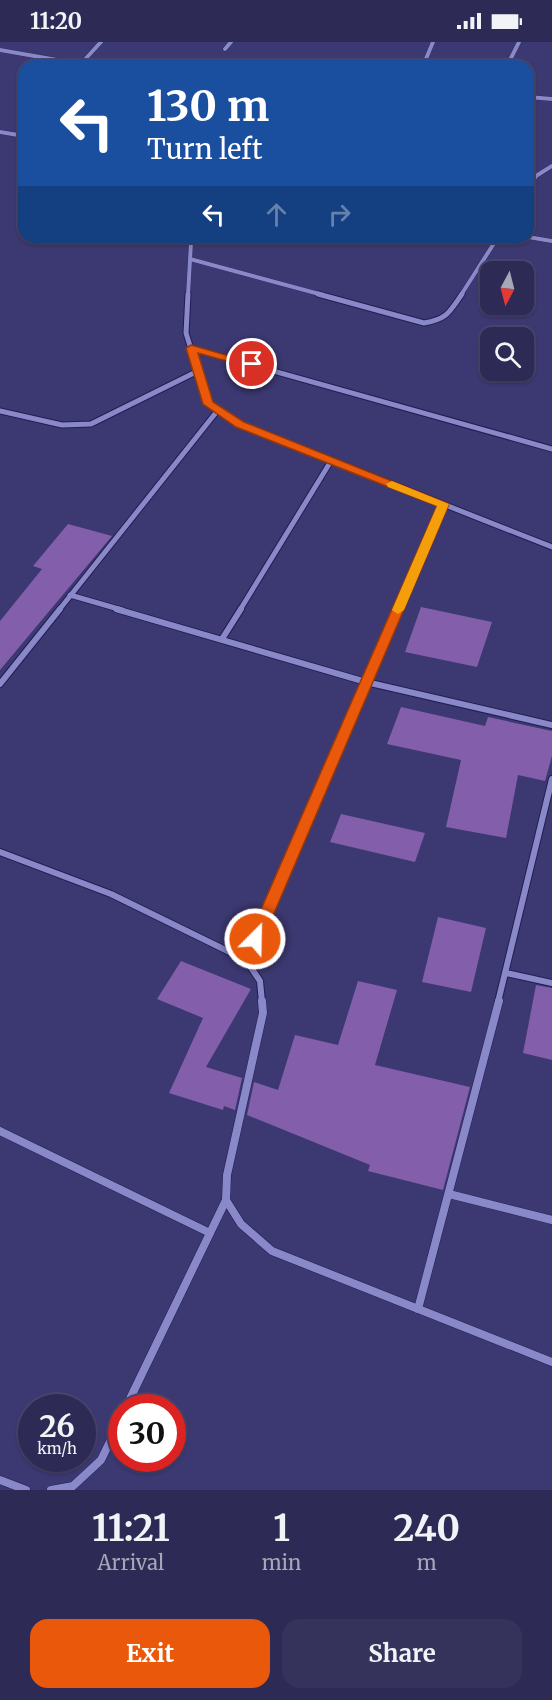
<!DOCTYPE html>
<html lang="en">
<head>
<meta charset="utf-8">
<style>
	:root { --surface:#2d2a55; --page:#35325b; --text:#f1f3f6; --muted:#a7a7b9; --line:#48466c; --accent:#ea580c }
	body { margin:0; font-family:Merriweather,serif; background:var(--page); color:var(--text); height:100vh; display:flex; flex-direction:column; font-size:22px; white-space:nowrap }
	* { box-sizing:border-box; margin:0 }
	p { font-size:20px; color:var(--muted) }
	.icon { flex:none; width:33px; height:33px; fill:none; stroke:currentColor; stroke-width:2; stroke-linecap:round; stroke-linejoin:round }
	.map { position:relative; height:1448px; overflow:hidden }
	.sheet { display:flex; flex-direction:column; background:var(--surface); flex:1 }
	.sheet>* { flex:none }
	.guide { position:absolute; left:18px; top:18px; width:516px; height:183px; border-radius:18px; box-shadow:0 2px 4px #0004,0 0 0 2px var(--line); background:#1a4fa0; color:#fff; overflow:hidden }
	.needle { width:39px; rotate:187deg }
	.buttons { position:absolute; left:480px; top:219px; display:grid; gap:12px }
	.buttons a { display:grid; place-items:center; width:54px; height:54px; border-radius:12px; background:var(--surface); box-shadow:0 2px 4px #0004,0 0 0 2px var(--line); font-size:30px }
	.speed { position:absolute; left:18px; top:1352px; display:flex; gap:12px; font-size:30px; font-weight:700; text-align:center }
	.speed>* { display:grid; place-content:center; width:78px; height:78px; border-radius:50%; background:var(--surface); box-shadow:0 2px 4px #0004,0 0 0 2px var(--line); line-height:1 }
	.speed small { font-size:15px; font-weight:400 }
	.speed .limit { border:9px solid #d22; background:#fff; color:#111 }
	.pin { position:absolute; display:grid; place-items:center; width:51px; height:51px; color:#fff; margin:-26px; border:3px solid #fff; border-radius:50%; box-shadow:0 2px 6px #0007 }
	.me { position:absolute; width:66px; margin:-33px; rotate:23deg; stroke-linejoin:round; filter:drop-shadow(0 0 4px #0008) }
	.turn { display:flex; align-items:center; gap:21px; height:126px; padding:0 30px; font-size:27px }
	.turn .icon { width:78px; height:78px; stroke-width:2.5 }
	.turn b { display:block; font-size:42px; line-height:51px }
	.lanes { display:flex; align-items:center; height:57px; padding:0 30px; background:#0003; justify-content:center; gap:30px; direction:ltr }
	.lanes .off { opacity:.35 }
	.eta { display:flex; justify-content:space-evenly; align-items:center; height:102px; text-align:center }
	.eta b { font-size:36px; font-weight:700; line-height:42px }
	.action { display:flex; gap:12px; margin-top:auto; padding:12px 30px }
	.action a { flex:1; height:69px; border-radius:18px; background:var(--accent); color:#fff; font-size:24px; font-weight:700; line-height:69px; text-align:center }
	.action a+a { background:var(--page); color:var(--text) }
	.status { display:flex; justify-content:space-between; align-items:center; height:42px; padding:0 30px; background:var(--surface); direction:ltr }
	.status svg { height:16px; fill:currentColor }
	.map>svg:first-child { display:block }
	.building { fill:#825eab }
	.lines { fill:none; stroke-linecap:round; stroke-linejoin:round }
	.minor-far3-casing { stroke:#241d53; stroke-width:4.5 }
	.minor-far2-casing { stroke:#241d53; stroke-width:7 }
	.minor-far1-casing { stroke:#241d53; stroke-width:8 }
	.minor-casing { stroke:#241d53; stroke-width:9 }
	.minor-far3 { stroke:#8988c8; stroke-width:4 }
	.minor-far2 { stroke:#8988c8; stroke-width:5 }
	.minor-far1 { stroke:#8988c8; stroke-width:6 }
	.minor { stroke:#8988c8; stroke-width:8 }
	.route { fill:#ea580c; stroke:#983908; stroke-width:1.5 }
	.slow { fill:#f59e0b }
</style>
</head>
<body>
<div class="status"><b>11:20</b><svg viewBox="0 0 49 12"><path d="M0 12V9h3v3zM5 12V6h3v6zM10 12V3h3v9zM15 12V0h3v12zM26 1h20v11H26zM47 4h2v5h-2z"/></svg></div>
<div class="map">
<svg width="552" height="1448" viewBox="0 0 552 1448">
	<rect width="100%" height="100%" fill="#3c3871"/>
	<!-- building -->
	<g class="building">
		<path d="M68 482 112 494 0 628V579L42 527 33 524Z"/>
		<path d="M421 565 492 580 477 625 405 610Z"/>
		<path d="M401 665 485 684 488 675 552 689V714L545 739 518 733 506 796 446 785 461 718 387 702Z"/>
		<path d="M341 772 425 791 415 820 330 800Z"/>
		<path d="M438 875 486 886 471 950 422 940Z"/>
		<path d="M181 919 251 947 206 1025 242 1036 235 1068 224 1064 223 1068 169 1051 203 976 157 957Z"/>
		<path d="M358 939 397 948 375 1023 470 1045 443 1148 368 1129 370 1123 247 1073 254 1040 278 1048 295 993 338 1003Z"/>
		<path d="M536 943 552 946V1018L523 1011Z"/>
	</g>
	<g class="lines">
		<defs>
			<g id="minor-far3">
				<path d="M225 7 231 0"/>
				<path d="M0 8 80 22"/>
				<path d="M79 24 101 0"/>
				<path d="M423 24 433 0"/>
				<path d="M507 24 519 0"/>
				<path d="M528 55 552 57"/>
				<path d="M0 90 24 94"/>
				<path d="M528 147 536 134 552 124"/>
				<path d="M188 195 191 201 188 253"/>
				<path d="M528 195 552 199"/>
				<path d="M190 217 323 253"/>
				<path d="M461 253 498 195"/>
			</g>
			<g id="minor-far2">
				<path d="M188 252 186 291 208 362 240 382 552 505"/>
				<path d="M318 252 424 281C447 277 449 271 462 252"/>
				<path d="M191 306 552 407"/>
				<path d="M0 369 62 383 91 382 198 329"/>
				<path d="M70 553 122 568"/>
				<path d="M59 568 218 368"/>
				<path d="M240 568 331 419"/>
				<path d="M398 568 444 463"/>
			</g>
			<g id="minor-far1">
				<path d="M116 567 366 640 552 683"/>
				<path d="M222 597 241 567"/>
				<path d="M0 642 60 567"/>
				<path d="M0 810 111 852 246 918 260 939 262 960"/>
				<path d="M246 918 399 567"/>
				<path d="M506 931 552 941"/>
				<path d="M498 960 552 737"/>
			</g>
			<g id="minor">
				<path d="M262 959 263 971 227 1133 226 1158 241 1182 272 1209 552 1320"/>
				<path d="M0 1089 210 1191"/>
				<path d="M449 1152 552 1178"/>
				<path d="M418 1267 499 959"/>
				<path d="M126 1365 226 1158"/>
				<path d="M0 1438 26 1448"/>
				<path d="M51 1448 73 1444 101 1418 122 1375"/>
			</g>
		</defs>
		<!-- minor-far3 casing -->
		<use href="#minor-far3" class="minor-far3-casing"/>
		<!-- minor-far2 casing -->
		<use href="#minor-far2" class="minor-far2-casing"/>
		<!-- minor-far1 casing -->
		<use href="#minor-far1" class="minor-far1-casing"/>
		<!-- minor casing -->
		<use href="#minor" class="minor-casing"/>
		<!-- minor-far3 -->
		<use href="#minor-far3" class="minor-far3"/>
		<!-- minor-far2 -->
		<use href="#minor-far2" class="minor-far2"/>
		<!-- minor-far1 -->
		<use href="#minor-far1" class="minor-far1"/>
		<!-- minor -->
		<use href="#minor" class="minor"/>
	</g>
	<!-- route -->
	<path class="route" d="M191 303 257 322 252 326 198 311 213 360 244 380 449 462 263 897 260 901H250L248 897 437 464 236 385 203 362 186 306Z"/>
	<!-- slow -->
	<path class="slow" d="M392 439 449 462 404 568 398 572 392 568 437 464 388 445 386 442Z"/>
</svg>
<div class="buttons">
<a><svg class="needle" viewBox="-14 -14 28 28"><path d="M0-13l5 13h-10z" fill="#e53935"/><path d="M0 13l5-13h-10z" fill="#a7a7b9"/></svg></a>
<a><svg class="icon" aria-label="search" viewBox="0 0 24 24"><circle cx="10" cy="10" r="6"/><path d="M15 15l6 6"/></svg></a>
</div>
<div class="speed"><div>26<small>km/h</small></div><div class="limit">30</div></div>
<div class="pin" style="left:252px;top:322px;background:#d93025"><svg class="icon" aria-label="arrive" viewBox="0 0 24 24"><path d="M6 21V4h12l-3 4 3 4H6"/></svg></div>
<svg class="me" style="left:255px;top:897px" viewBox="-20 -20 40 40"><circle r="17" fill="#ea580c" stroke="#fff" stroke-width="3"/><path d="M0-11L8 9 0 5-8 9z" fill="#fff"/></svg>
<div class="guide">
<div class="turn"><svg class="icon" aria-label="left" viewBox="0 0 24 24"><path d="M17 20v-9H6M10 6l-5 5 5 5"/></svg><div><b>130 m</b>Turn left</div></div>
<div class="lanes"><svg class="icon" aria-label="left" viewBox="0 0 24 24"><path d="M17 20v-9H6M10 6l-5 5 5 5"/></svg><svg class="icon off" aria-label="ahead" viewBox="0 0 24 24"><path d="M12 20V5M6 11l6-6 6 6"/></svg><svg class="icon off" aria-label="right" viewBox="0 0 24 24"><path d="M7 20v-9h11M14 6l5 5-5 5"/></svg></div>
</div>
</div>
<section class="sheet">
<div class="eta">
<div><b>11:21</b><p>Arrival</p></div>
<div><b>1</b><p>min</p></div>
<div><b>240</b><p>m</p></div>
</div>
<div class="action"><a>Exit</a><a>Share</a></div>
</section>
</body>
</html>
